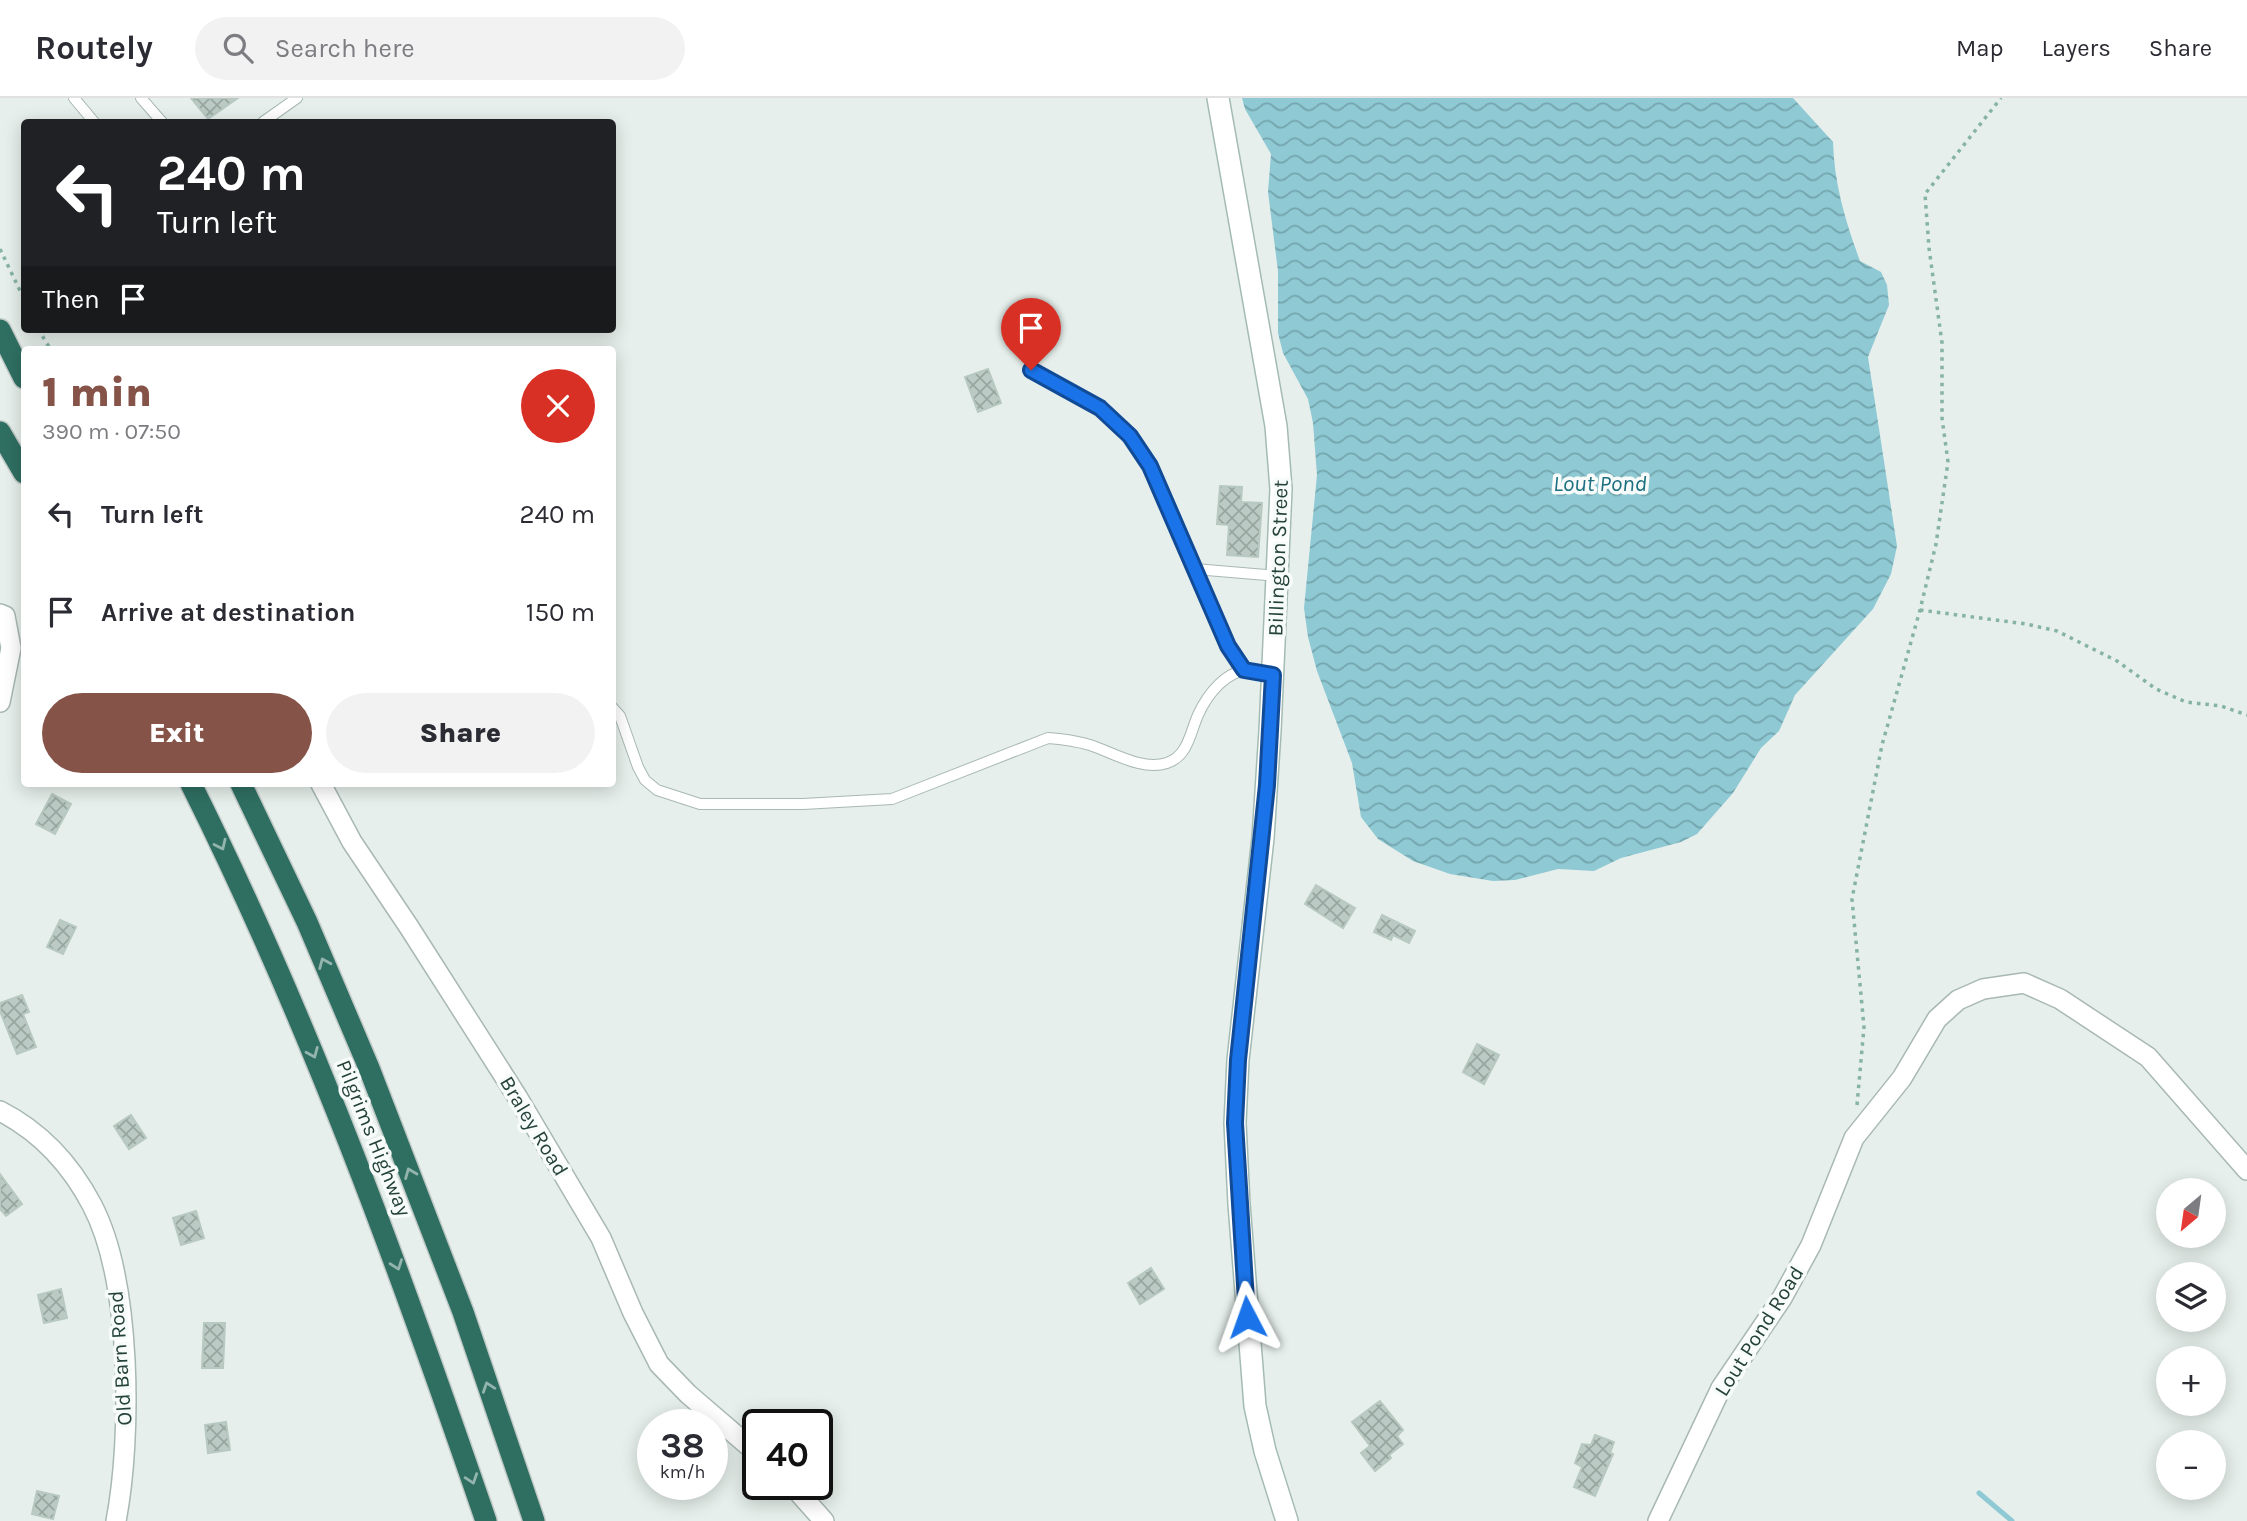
<!DOCTYPE html>
<html lang="en">
<head>
<meta charset="utf-8">
<style>
	:root { --surface:#fff; --page:#f2f2f3; --text:#2b2b33; --muted:#7c7c81; --line:#e1e1e2; --accent:#855347 }
	body { margin:0; font-family:Karla,sans-serif; background:var(--page); color:var(--text); height:100vh; display:flex; flex-direction:column; font-size:26px; white-space:nowrap }
	* { box-sizing:border-box; margin:0 }
	p { font-size:23px; color:var(--muted) }
	.icon { flex:none; width:38px; height:38px; fill:none; stroke:currentColor; stroke-width:2; stroke-linecap:round; stroke-linejoin:round }
	.map { position:relative; flex:1; overflow:hidden }
	.side { position:absolute; left:21px; top:248px; width:595px; height:441px; display:flex; flex-direction:column; background:var(--surface); border-radius:7px; box-shadow:0 4px 18px #0003 }
	.side>* { flex:none }
	.top-card { position:absolute; left:21px; top:21px; width:595px; height:214px; border-radius:7px; box-shadow:0 4px 18px #0003; background:#202124; color:#fff; overflow:hidden }
	.needle { width:46px; rotate:209deg }
	.buttons { position:absolute; left:2156px; top:1080px; display:grid; gap:14px }
	.buttons a { display:grid; place-items:center; width:70px; height:70px; border-radius:50%; background:var(--surface); box-shadow:0 4px 18px #0003; font-size:35px }
	.speed { position:absolute; left:637px; top:1311px; display:flex; gap:14px; font-size:35px; font-weight:700; text-align:center }
	.speed>* { display:grid; place-content:center; width:91px; height:91px; border-radius:50%; background:var(--surface); box-shadow:0 4px 18px #0003; line-height:1 }
	.speed small { font-size:18px; font-weight:400 }
	.speed .limit { border:4px solid #111; border-radius:10px; background:#fff; color:#111 }
	.pin { position:absolute; display:grid; place-items:center; width:60px; height:60px; color:#fff; margin:-72px -30px; border-radius:50% 50% 50% 0; rotate:-45deg; box-shadow:0 0 7px #0007 }
	.pin .icon { rotate:45deg }
	.me { position:absolute; width:77px; margin:-38px; rotate:356deg; stroke-linejoin:round; filter:drop-shadow(0 0 5px #0008) }
	.turn { display:flex; align-items:center; gap:24px; height:147px; padding:0 21px; font-size:32px }
	.turn .icon { width:91px; height:91px; stroke-width:2.5 }
	.turn b { display:block; font-size:49px; line-height:60px }
	.then { display:flex; align-items:center; height:66px; padding:0 21px; background:#0003; gap:14px; font-size:26px }
	.round { display:grid; place-items:center; flex:none; width:74px; height:74px; border-radius:37px; background:var(--page) }
	.summary { display:flex; align-items:center; justify-content:space-between; height:119px; padding:0 21px }
	h1 { font-size:42px; font-weight:800; line-height:52px; color:var(--accent) }
	.primary-button { display:flex; gap:14px; margin-top:auto; padding:14px 21px }
	.primary-button a { flex:1; height:80px; border-radius:42px; background:var(--accent); color:#fff; font-size:28px; font-weight:800; line-height:80px; text-align:center }
	.primary-button a+a { background:var(--page); color:var(--text) }
	ul { padding:0; list-style:none }
	li { display:flex; align-items:center; gap:21px; height:98px; padding:0 21px }
	li div { flex:1 }
	li b { display:block; font-size:26px }
	li em { font-style:normal }
	header { display:flex; align-items:center; gap:42px; box-sizing:border-box; height:98px; padding:0 35px; background:var(--surface); border-bottom:2px solid var(--line) }
	header strong { font-size:33px }
	nav { display:flex; gap:38px; margin-inline-start:auto; font-size:24px }
	.search { width:490px; height:63px; background:var(--page); display:flex; align-items:center; gap:18px; box-sizing:border-box; padding:0 24px; border-radius:38px; color:var(--muted); font-size:26px }
	.map>svg:first-child { display:block }
	.water { fill:url(#water-waves) }
	.lines { fill:none; stroke-linecap:round; stroke-linejoin:round }
	.stream { stroke:#8ec9d4; stroke-width:5 }
	.building { fill:url(#building-cross-hatch); stroke:#b8c9c2; stroke-width:2 }
	.lane-casing { stroke:#a8b8b2; stroke-width:12 }
	.street-casing { stroke:#a8b8b2; stroke-width:22 }
	.secondary-casing { stroke:#a4bbb3; stroke-width:24 }
	.highway-casing { stroke:#c2cac8; stroke-width:24 }
	.path { stroke:#86b3a5; stroke-width:3.5; stroke-dasharray:3.5 5; stroke-linecap:butt }
	.lane { stroke:#fff; stroke-width:10 }
	.street { stroke:#fff; stroke-width:19 }
	.secondary { stroke:#fff; stroke-width:21 }
	.highway { stroke:#2f6f62; stroke-width:21 }
	.oneway { stroke:#93b5ae }
	.route-casing { stroke:#114b97; stroke-width:18 }
	.route { stroke:#1a73e8; stroke-width:12 }
	.labels { text-anchor:middle; stroke-width:7; stroke-linejoin:round; paint-order:stroke }
	.street-label { font-size:21px; fill:#24423a; stroke:#f7fbf9 }
	.water-label { font-size:23px; font-style:italic; fill:#1c6f80; stroke:#f7fbf9 }
</style>
</head>
<body>
<header>
<strong>Routely</strong>
<div class="search"><svg class="icon" aria-label="search" viewBox="0 0 24 24"><circle cx="10" cy="10" r="6"/><path d="M15 15l6 6"/></svg>Search here</div>
<nav><a>Map</a><a>Layers</a><a>Share</a></nav>
</header>
<div class="map">
<svg width="2247" height="1423" viewBox="0 0 2247 1423">
	<defs>
		<pattern id="water-waves" width="16" height="10" patternUnits="userSpaceOnUse" patternTransform="scale(1.75)"><rect width="16" height="10" fill="#8ec9d4"/><path d="M0 5q4-4 8 0t8 0" fill="none" stroke="#74a5ad"/></pattern>
		<pattern id="building-cross-hatch" width="8" height="8" patternUnits="userSpaceOnUse" patternTransform="scale(1.75)"><rect width="8" height="8" fill="#bbcac4"/><path d="M0 0l8 8M0 8l8-8" fill="none" stroke="#98a6a0"/></pattern>
	</defs>
	<rect width="100%" height="100%" fill="#e6efeb"/>
	<!-- water -->
	<path class="water" d="M1242 0H1793L1833 44C1834 86 1846 125 1860 163L1881 174 1887 187 1889 207 1868 259 1897 448 1891 476 1873 511 1795 597 1779 633 1761 650 1733 695 1697 736 1681 744 1621 760 1594 773 1558 771 1515 782 1493 783 1450 776 1413 763 1378 741 1361 719 1352 665 1317 573 1308 539 1304 510 1317 377 1313 325 1308 301 1283 255 1278 235V173L1268 94 1271 56 1245 11Z"/>
	<g class="lines">
		<!-- stream -->
		<path class="stream" d="M1979 1395 2012 1423"/>
	</g>
	<!-- building -->
	<g class="building">
		<path d="M191 0H238L208 21Z"/>
		<path d="M988 271 1001 305 978 314 965 279Z"/>
		<path d="M1220 388 1242 389 1241 404 1262 405 1258 459 1227 457 1229 427 1217 426Z"/>
		<path d="M52 696 71 706 55 736 36 726Z"/>
		<path d="M1316 787 1355 810 1343 830 1305 806Z"/>
		<path d="M1382 817 1415 833 1409 845 1393 837 1391 842 1374 834Z"/>
		<path d="M60 822 76 829 63 856 47 849Z"/>
		<path d="M22 897 29 914 23 916 36 949 17 956 0 913V905Z"/>
		<path d="M1477 946 1499 957 1484 986 1463 974Z"/>
		<path d="M131 1017 146 1040 129 1051 114 1028Z"/>
		<path d="M0 1076 22 1106 6 1118 0 1111Z"/>
		<path d="M196 1113 204 1140 181 1147 173 1120Z"/>
		<path d="M1151 1170 1164 1191 1140 1206 1128 1185Z"/>
		<path d="M61 1191 67 1220 44 1225 38 1197Z"/>
		<path d="M204 1225H225L223 1270H202Z"/>
		<path d="M1380 1303 1403 1332 1397 1338 1403 1346 1389 1357 1391 1360 1375 1373 1361 1355 1370 1348 1352 1324Z"/>
		<path d="M226 1324 230 1352 208 1355 205 1327Z"/>
		<path d="M1595 1337 1614 1344 1610 1355 1613 1356 1595 1398 1574 1389 1582 1369 1575 1365 1582 1346 1591 1347Z"/>
		<path d="M37 1393 59 1398 53 1421 32 1416Z"/>
	</g>
	<g class="lines">
		<defs>
			<g id="lane">
				<path d="M74 0 94 24"/>
				<path d="M141 0 162 24"/>
				<path d="M263 24 297 0"/>
				<path d="M1031 272 1100 310 1130 338 1150 368 1228 548 1244 572"/>
				<path d="M1195 471 1278 478"/>
				<path d="M612 609 620 618 638 669 645 682 657 692 700 706H803L892 701 1048 640C1063 641 1076 643 1090 647 1114 655 1142 673 1167 665 1188 658 1190 635 1198 617 1207 597 1227 570 1252 572 1259 573 1266 576 1273 577"/>
			</g>
			<g id="street">
				<path d="M0 516 5 518 11 550 0 604"/>
				<path d="M321 686 352 744 409 829 518 1000 601 1140 633 1215 659 1266 688 1296 758 1356"/>
				<path d="M0 1013C41 1034 71 1067 92 1107 132 1183 132 1340 116 1423"/>
				<path d="M791 1386 824 1423"/>
				<path d="M1658 1423 1721 1290 1782 1200 1811 1147 1854 1040 1902 980 1937 921 1958 902 1983 891 2024 885 2060 901 2148 959 2247 1072"/>
			</g>
			<path id="secondary" d="M1218 0 1276 328 1281 391 1270 633 1263 740 1238 962 1235 1025 1239 1106 1255 1308 1265 1353 1287 1423"/>
			<g id="highway">
				<path d="M0 232 24 280"/>
				<path d="M0 334 24 375"/>
				<path d="M191 686C310 924 400 1172 486 1423"/>
				<path d="M241 686 307 824 369 970 463 1214 534 1423"/>
			</g>
		</defs>
		<!-- lane casing -->
		<use href="#lane" class="lane-casing"/>
		<!-- street casing -->
		<use href="#street" class="street-casing"/>
		<!-- secondary casing -->
		<use href="#secondary" class="secondary-casing"/>
		<!-- highway casing -->
		<use href="#highway" class="highway-casing"/>
		<!-- path -->
		<g class="path">
			<path d="M0 151 24 201"/>
			<path d="M38 231 51 252"/>
			<path d="M1920 512 2026 526 2057 533 2117 563 2156 591 2186 604 2221 608 2247 617"/>
			<path d="M1857 1007 1864 929 1852 801 1882 647 1920 512 1936 446 1948 364 1942 320V245L1929 150 1925 96 2001 0"/>
		</g>
		<!-- lane -->
		<use href="#lane" class="lane"/>
		<!-- street -->
		<use href="#street" class="street"/>
		<!-- secondary -->
		<use href="#secondary" class="secondary"/>
		<!-- highway -->
		<use href="#highway" class="highway"/>
	</g>
	<!-- one-way arrows -->
	<defs><path id="oneway-chevron" d="M-2-3.5L2.5 0L-2 3.5" fill="none" stroke-width="1.6" stroke-linecap="round" stroke-linejoin="round" transform="scale(1.75)"/></defs>
	<g class="oneway">
		<use href="#oneway-chevron" transform="translate(221 747) rotate(65)"/>
		<use href="#oneway-chevron" transform="translate(324 865) rotate(-113)"/>
		<use href="#oneway-chevron" transform="translate(313 955) rotate(67)"/>
		<use href="#oneway-chevron" transform="translate(410 1075) rotate(-112)"/>
		<use href="#oneway-chevron" transform="translate(397 1167) rotate(70)"/>
		<use href="#oneway-chevron" transform="translate(488 1289) rotate(-109)"/>
		<use href="#oneway-chevron" transform="translate(472 1381) rotate(71)"/>
	</g>
	<g class="lines">
		<defs>
			<path id="route" d="M1031 272 1100 310 1130 338 1150 368 1228 548 1244 572 1273 577 1267 687 1238 962 1235 1025 1247 1219"/>
		</defs>
		<!-- route casing -->
		<use href="#route" class="route-casing"/>
		<!-- route -->
		<use href="#route" class="route"/>
	</g>
	<g class="labels">
		<!-- street labels -->
		<g class="street-label">
			<text transform="translate(1278 460) rotate(-88)" y="7">Billington Street</text>
			<text transform="translate(534 1028) rotate(59)" y="7">Braley Road</text>
			<text transform="translate(374 1040) rotate(68)" y="7">Pilgrims Highway</text>
			<text transform="translate(1759 1233) rotate(-58)" y="7">Lout Pond Road</text>
			<text transform="translate(120 1260) rotate(-94)" y="7">Old Barn Road</text>
		</g>
		<!-- water labels -->
		<g class="water-label">
			<text x="1600" y="393">Lout Pond</text>
		</g>
	</g>
</svg>
<div class="buttons">
<a><svg class="needle" viewBox="-14 -14 28 28"><path d="M0-13l5 13h-10z" fill="#e53935"/><path d="M0 13l5-13h-10z" fill="#7c7c81"/></svg></a>
<a><svg class="icon" aria-label="layers" viewBox="0 0 24 24"><path d="M12 4l9 5-9 5-9-5zM3 14l9 5 9-5"/></svg></a>
<a>+</a>
<a>−</a>
</div>
<div class="speed"><div>38<small>km/h</small></div><div class="limit">40</div></div>
<div class="pin" style="left:1031px;top:272px;background:#d93025"><svg class="icon" aria-label="arrive" viewBox="0 0 24 24"><path d="M6 21V4h12l-3 4 3 4H6"/></svg></div>
<svg class="me" style="left:1247px;top:1219px" viewBox="-20 -20 40 40"><path d="M0-17L14 15 0 8-14 15z" fill="#1a73e8" stroke="#fff" stroke-width="4"/></svg>
<div class="top-card">
<div class="turn"><svg class="icon" aria-label="left" viewBox="0 0 24 24"><path d="M17 20v-9H6M10 6l-5 5 5 5"/></svg><div><b>240 m</b>Turn left</div></div>
<div class="then">Then<svg class="icon" aria-label="arrive" viewBox="0 0 24 24"><path d="M6 21V4h12l-3 4 3 4H6"/></svg></div>
</div>
<section class="side">
<div class="summary"><div><h1>1 min</h1><p>390 m · 07:50</p></div><a class="round" style="background:#d93025;color:#fff"><svg class="icon" aria-label="close" viewBox="0 0 24 24"><path d="M6 6l12 12M18 6L6 18"/></svg></a></div>
<ul>
<li><svg class="icon" aria-label="left" viewBox="0 0 24 24"><path d="M17 20v-9H6M10 6l-5 5 5 5"/></svg><div><b>Turn left</b></div><em>240 m</em></li>
<li><svg class="icon" aria-label="arrive" viewBox="0 0 24 24"><path d="M6 21V4h12l-3 4 3 4H6"/></svg><div><b>Arrive at destination</b></div><em>150 m</em></li>
</ul>
<div class="primary-button"><a>Exit</a><a>Share</a></div>
</section>
</div>
</body>
</html>
